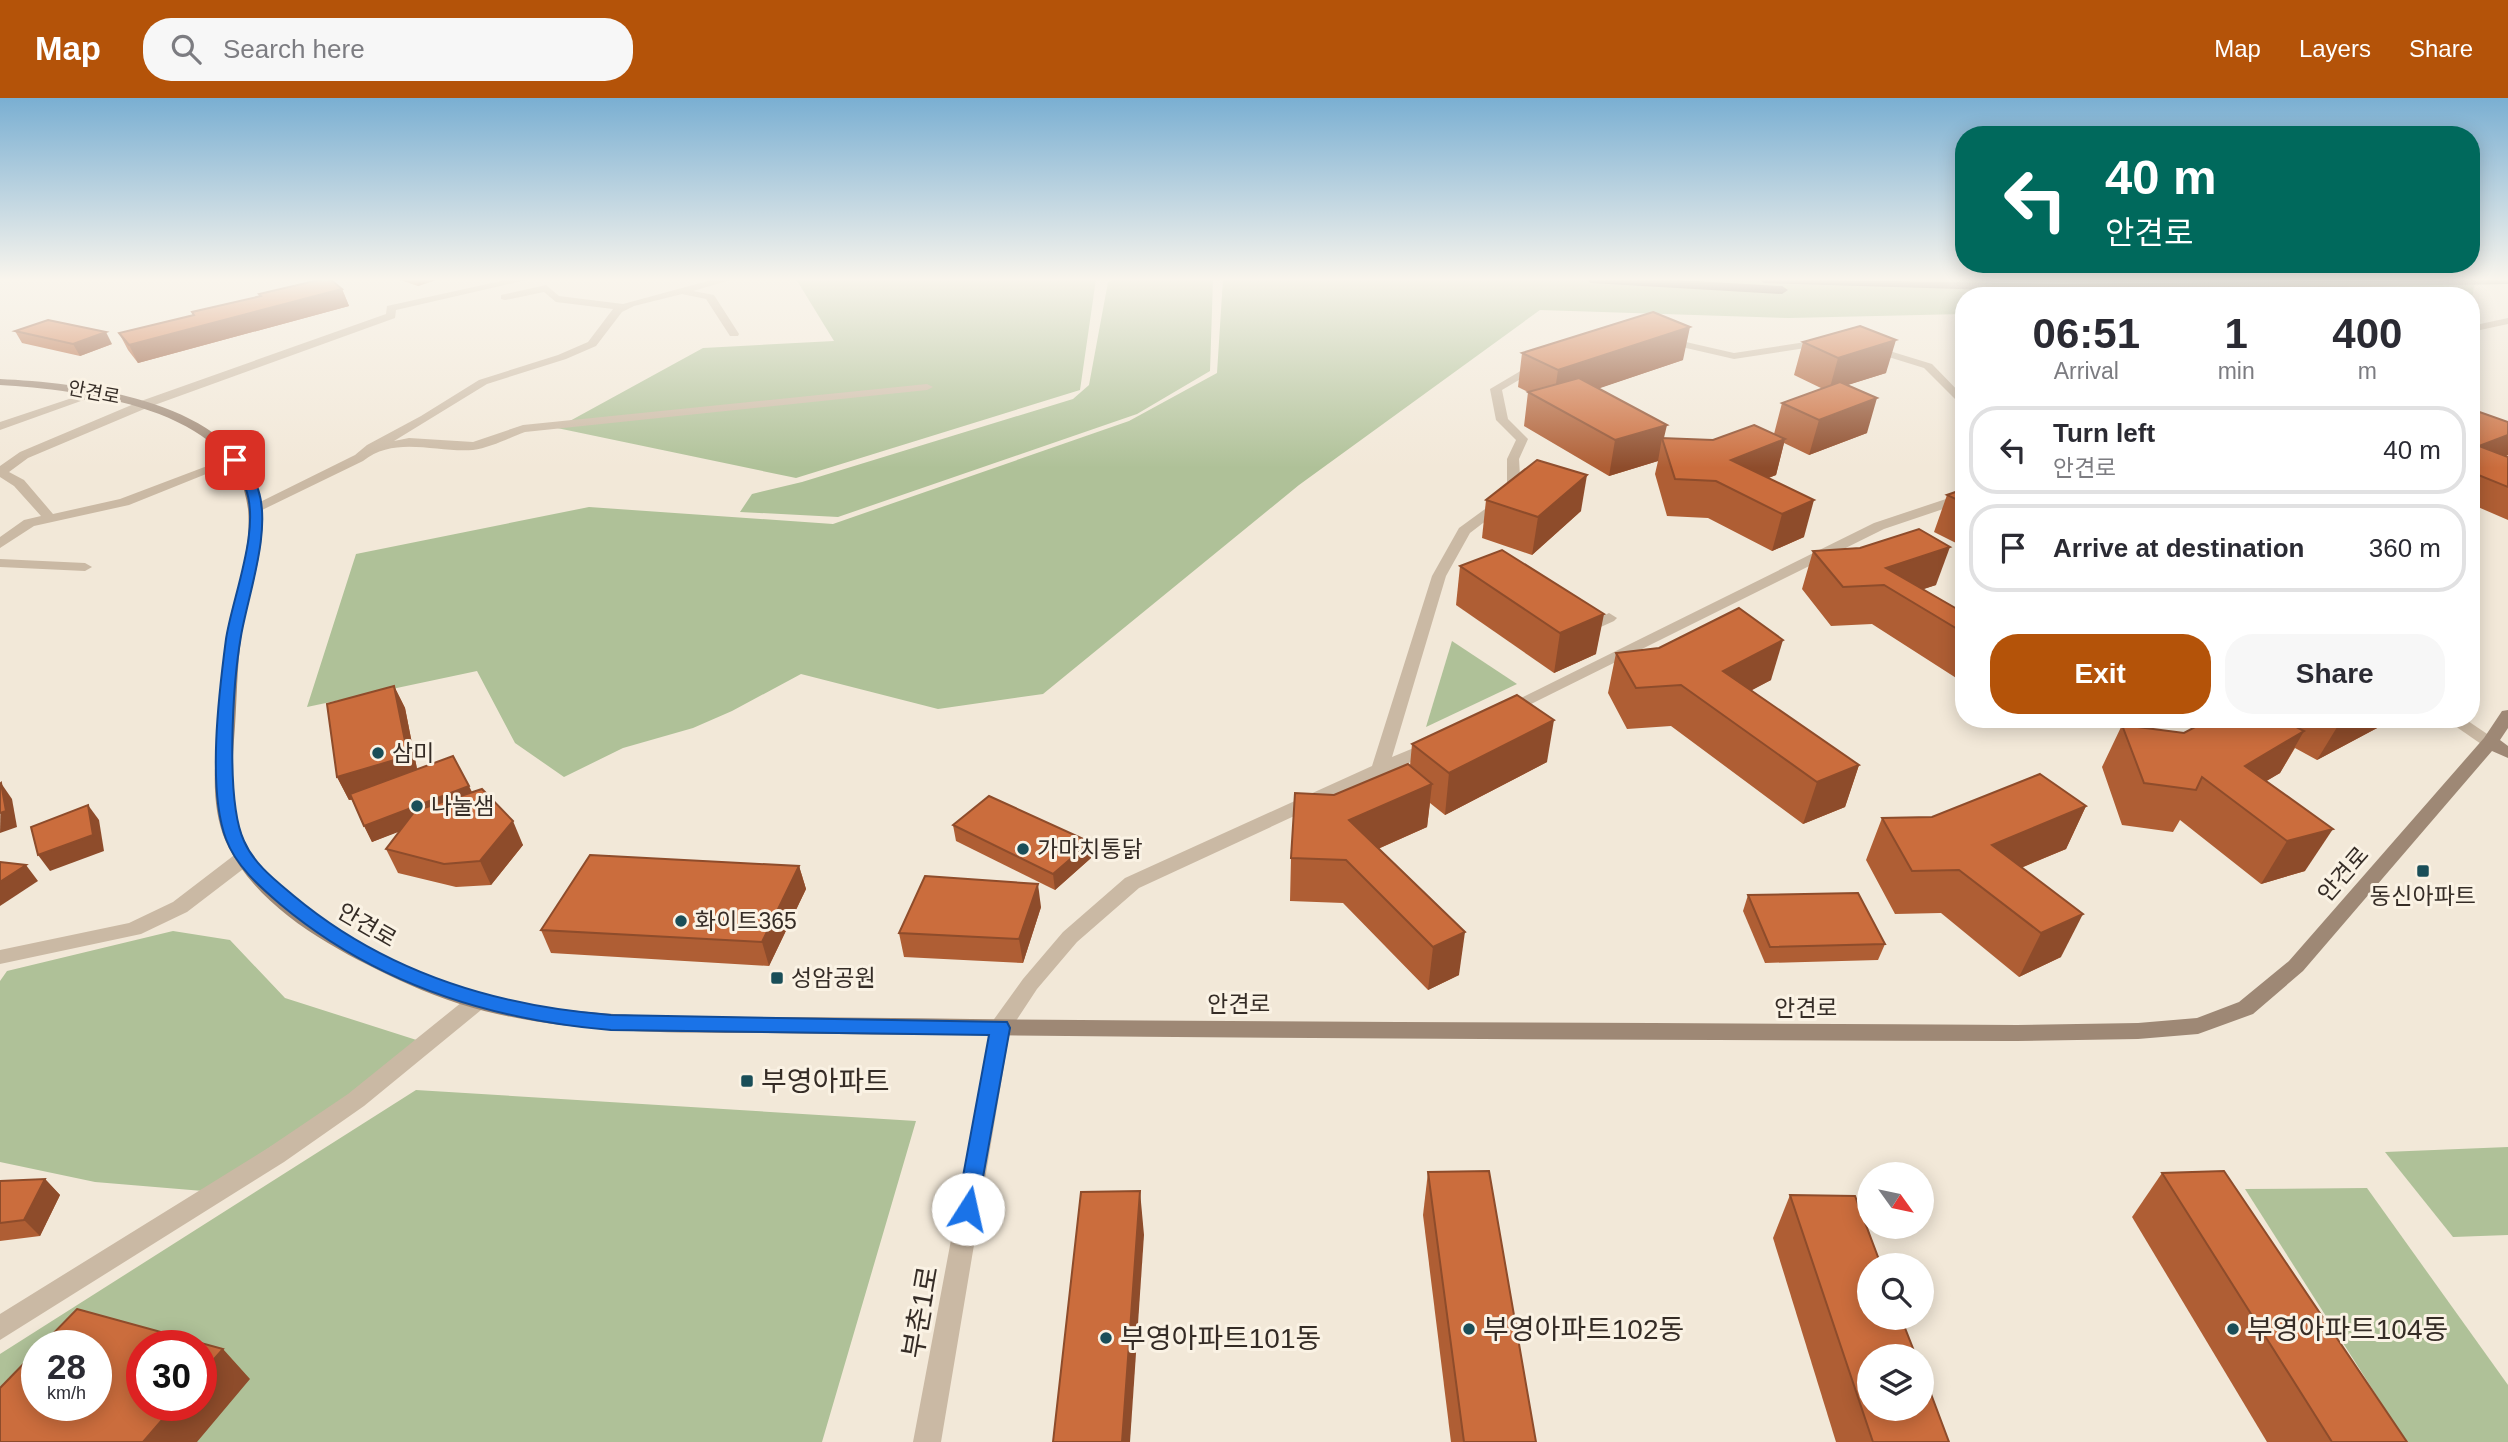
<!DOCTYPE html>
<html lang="en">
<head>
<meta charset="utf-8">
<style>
	:root { --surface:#fff; --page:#f7f7f7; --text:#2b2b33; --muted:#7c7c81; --line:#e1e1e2; --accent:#b45309 }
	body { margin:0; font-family:Helvetica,"Noto Sans KR",sans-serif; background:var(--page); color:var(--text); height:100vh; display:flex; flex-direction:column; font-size:26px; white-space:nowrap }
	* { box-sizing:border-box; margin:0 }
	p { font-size:23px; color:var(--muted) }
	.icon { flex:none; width:38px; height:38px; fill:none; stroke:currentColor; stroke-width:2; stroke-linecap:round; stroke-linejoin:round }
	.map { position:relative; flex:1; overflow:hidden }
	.details { position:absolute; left:1955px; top:189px; width:525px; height:441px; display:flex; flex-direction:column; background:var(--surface); border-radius:28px; box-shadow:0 4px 18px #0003 }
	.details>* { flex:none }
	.hud { position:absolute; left:1955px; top:28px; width:525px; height:147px; border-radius:28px; box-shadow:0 4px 18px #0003; background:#00695c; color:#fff; overflow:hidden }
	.needle { width:46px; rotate:123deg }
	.tools { position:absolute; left:1857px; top:1064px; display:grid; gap:14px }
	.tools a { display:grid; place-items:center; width:77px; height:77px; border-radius:50%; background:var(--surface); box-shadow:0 4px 18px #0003; font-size:35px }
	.speed { position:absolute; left:21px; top:1232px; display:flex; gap:14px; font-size:35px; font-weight:700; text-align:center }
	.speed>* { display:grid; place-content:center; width:91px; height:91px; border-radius:50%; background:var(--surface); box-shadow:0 4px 18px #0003; line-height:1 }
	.speed small { font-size:18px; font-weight:400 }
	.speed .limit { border:10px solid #d22; background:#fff; color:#111 }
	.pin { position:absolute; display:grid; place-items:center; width:60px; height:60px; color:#fff; margin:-30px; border-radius:14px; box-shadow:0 4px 10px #0006 }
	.me { position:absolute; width:77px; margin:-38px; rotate:10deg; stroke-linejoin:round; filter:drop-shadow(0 0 5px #0008) }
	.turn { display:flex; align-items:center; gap:24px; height:147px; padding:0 35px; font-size:32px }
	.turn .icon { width:91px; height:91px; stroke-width:2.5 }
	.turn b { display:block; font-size:49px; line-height:60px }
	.eta { display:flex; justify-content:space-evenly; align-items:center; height:119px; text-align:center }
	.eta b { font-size:42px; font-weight:600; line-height:49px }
	.action { display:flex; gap:14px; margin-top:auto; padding:14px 35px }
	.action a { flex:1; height:80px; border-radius:28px; background:var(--accent); color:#fff; font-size:28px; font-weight:600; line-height:80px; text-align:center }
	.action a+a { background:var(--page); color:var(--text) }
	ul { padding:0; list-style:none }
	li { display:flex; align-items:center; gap:21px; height:88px; margin:0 14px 10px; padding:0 21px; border:4px solid var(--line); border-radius:28px }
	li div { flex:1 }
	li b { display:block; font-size:26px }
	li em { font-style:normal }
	header { display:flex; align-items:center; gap:42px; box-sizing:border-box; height:98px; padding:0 35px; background:var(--accent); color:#fff }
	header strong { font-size:33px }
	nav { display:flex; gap:38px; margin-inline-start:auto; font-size:24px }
	.search { width:490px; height:63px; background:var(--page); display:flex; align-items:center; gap:18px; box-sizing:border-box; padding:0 24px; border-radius:28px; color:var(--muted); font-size:26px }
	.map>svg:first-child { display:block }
	.green { fill:#afc198; fill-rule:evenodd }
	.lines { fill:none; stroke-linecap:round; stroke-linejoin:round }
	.street { fill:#cab9a4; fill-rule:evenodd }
	.secondary { fill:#9e8875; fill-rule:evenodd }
	.highway { fill:#57473c; fill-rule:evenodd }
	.wall { fill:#af5e34 }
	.shaded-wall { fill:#8e4c2b }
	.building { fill:#cb6d3d; stroke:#8e4c2b; stroke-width:2 }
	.route { fill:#1a73e8; stroke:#114b97; stroke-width:2 }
	.poi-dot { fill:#1a4e58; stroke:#faf2e4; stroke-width:2.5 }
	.labels { text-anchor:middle; stroke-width:6; stroke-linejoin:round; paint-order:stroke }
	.far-street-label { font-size:19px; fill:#352c26; stroke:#faf2e4 }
	.poi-label { font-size:23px; fill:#352c26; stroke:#faf2e4; text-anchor:start }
	.street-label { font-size:23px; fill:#352c26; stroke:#faf2e4 }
	.near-poi-label { font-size:28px; fill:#352c26; stroke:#faf2e4; text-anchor:start }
	.near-street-label { font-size:28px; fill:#352c26; stroke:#faf2e4 }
</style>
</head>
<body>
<header>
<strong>Map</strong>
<div class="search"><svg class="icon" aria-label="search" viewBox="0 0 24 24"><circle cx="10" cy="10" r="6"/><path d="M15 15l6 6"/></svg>Search here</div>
<nav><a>Map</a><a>Layers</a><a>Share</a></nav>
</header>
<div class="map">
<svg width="2508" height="1344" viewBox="0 0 2508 1344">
	<rect width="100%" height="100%" fill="#f2e8d8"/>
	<!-- green -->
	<g class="green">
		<path d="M796 181H1096L1080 292 796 380 557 330 703 250 834 243Z"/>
		<path d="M1118 181H1213L1210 273 1137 316 838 419 740 414 752 396 802 384 1073 301 1089 287 1108 184Z"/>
		<path d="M1223 181H2475L2471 210V198H1964L1963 216 1789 220 1540 212 1299 387 1043 596 938 611 801 576 732 613 693 630 623 650 564 679 515 645 477 573 307 609 356 456 589 409 833 426 1129 323 1217 275Z"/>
		<path d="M1452 543 1517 586 1426 629Z"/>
		<path d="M173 833 230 842 285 900 429 946 203 1093 95 1084 0 1064V883L7 873Z"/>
		<path d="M416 992 916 1023 822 1344H0V1256ZM37 1248H96V1307H37ZM142 1248H201V1307H142Z"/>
		<path d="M2508 1049V1137L2453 1139 2385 1054Z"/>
		<path d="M2367 1090 2508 1287V1344H2406L2245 1091Z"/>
	</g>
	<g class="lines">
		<!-- street -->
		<g class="street">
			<path d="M510 181H531L396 212 395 220 149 309 28 360 9 374 24 382 53 416 120 401 231 359 241 362 129 407 34 428 0 450V439L24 422 41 418 14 388 0 379V368L20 354 141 303 386 216 387 208Z"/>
			<path d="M715 181H734L693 193 714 197 739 236 738 238H730L706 201 682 196 634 208 622 214 596 248 566 261 487 286 394 343 409 340 473 344 523 327 927 286 933 289 927 292 525 334C509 340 490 350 473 352 437 355 395 337 363 363L260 413 255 414 248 410 355 357 367 347 421 318 479 282 558 257 588 244 613 211 556 204 544 194 505 202 501 201V197L546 187 559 198 623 206Z"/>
			<path d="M2508 220V226L2471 234V228Z"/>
			<path d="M1664 239 1734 255 1825 241 1830 244 1825 247 1734 261 1660 244 1659 242Z"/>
			<path d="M1870 247 1932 266 1964 299V310L1924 270 1866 252V248Z"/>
			<path d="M1536 264 1546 266 1502 292 1508 321 1528 341 1519 361 1521 396 1470 435 1446 478 1392 659 1433 642 1442 647 1439 651 1139 790 1077 844 1037 891 1010 932 941 1344H913L992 924 1023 881 1063 834 1125 780 1372 668 1432 478 1459 430 1507 395V361L1516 342 1496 322 1490 291Z"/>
			<path d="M96 292 106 294 0 332V324Z"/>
			<path d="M1964 395V404L1884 431 1511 616 1505 617 1497 612 1874 425Z"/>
			<path d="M0 461 85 465 92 469 85 473 0 469Z"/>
			<path d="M1609 515 1617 520 1614 523 1583 537 1575 532Z"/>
			<path d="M2445 621H2465L2499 644 2496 648H2484Z"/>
			<path d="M244 754 251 755 253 760 251 765 187 814 141 836 0 866V852L129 825 173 804 237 755Z"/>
			<path d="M479 894 486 896 490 902 486 908 364 1008 284 1064 0 1242V1216L268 1050 348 996 472 896Z"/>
		</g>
		<!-- secondary -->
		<path class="secondary" d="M0 281C86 285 258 305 262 419 264 460 247 500 241 541 237 570 237 599 235 628 232 669 228 712 248 750 279 808 370 852 428 878 531 921 650 918 760 919 830 919 901 920 971 921 1320 924 1668 925 2017 927L2138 925 2197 920 2239 904 2289 863 2484 640 2502 613 2508 612V630L2500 642 2508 648V660L2492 653 2303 873 2253 916 2198 936 2138 941 2017 943C1671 942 1325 941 979 937 909 937 838 936 767 935 648 935 520 937 410 887 343 856 259 815 226 744 211 710 214 669 218 633 221 600 221 566 227 534 235 493 252 453 248 411 238 309 79 292 0 287Z"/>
		<!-- highway -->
		<g class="highway">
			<path d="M1585 181H1661L1782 188 1788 192 1782 196 1591 185Z"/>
			<path d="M1758 181 2060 186 2508 181V186L2060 194 1764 185Z"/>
		</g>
	</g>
	<!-- wall -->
	<g class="wall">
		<path d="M397 181H439L418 188Z"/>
		<path d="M342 191 349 208 138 265 128 252 119 235 193 218 192 214 260 199 259 196Z"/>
		<path d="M15 233 112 246 80 258 22 245Z"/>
		<path d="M1803 244 1886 275 1847 287 1867 335 1809 357 1784 345 1776 377 1768 380 1804 439 1772 453 1708 420 1667 418 1655 376 1658 363 1609 378 1524 328 1528 294 1518 289 1522 255 1683 262 1599 290 1664 340 1713 342 1774 336 1782 305 1823 291 1794 277Z"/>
		<path d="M2471 311 2508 357 2506 358 2508 359V422L2471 406Z"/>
		<path d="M1964 391V449L1934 434 1947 397Z"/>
		<path d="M1486 402 1581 413 1532 457 1482 440Z"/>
		<path d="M1813 453 1936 487 1923 491 1964 515V585L1872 526 1831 528 1802 491Z"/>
		<path d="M1460 468 1596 556 1554 575 1456 507Z"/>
		<path d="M1616 555 1771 582 1751 592 1859 667 1845 709 1803 726 1671 628 1627 631 1608 595Z"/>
		<path d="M394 588 405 610 417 671 472 694 523 747 491 787 456 789 398 775 386 751 399 733 372 744 352 702H349L337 679Z"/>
		<path d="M2210 621H2394L2317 662 2295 650 2280 675 2266 683 2305 773 2261 786 2180 722 2173 734 2122 727 2102 669 2122 627 2184 635Z"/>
		<path d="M1412 646 1547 664 1445 717 1430 705 1427 729 1378 751 1459 877 1428 892 1343 805 1290 803 1291 760 1334 697 1410 668Z"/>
		<path d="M2086 708 2066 751 2021 770 2061 859 2019 879 1941 815 1895 816 1866 762 1882 720 1932 719Z"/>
		<path d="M953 727 1090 744 1091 760 1055 792 956 743Z"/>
		<path d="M799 768 806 791 769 868 551 855 541 832Z"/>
		<path d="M1748 797 1885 846 1878 862 1765 865 1743 813Z"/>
		<path d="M1041 809 1023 865 904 859 899 835Z"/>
		<path d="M1428 1074 1536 1344H1451L1423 1117Z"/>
		<path d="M2162 1075 2407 1344H2267L2132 1119Z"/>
		<path d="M45 1081 60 1097 40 1138 0 1143V1083Z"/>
		<path d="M1790 1097 1949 1344H1836L1773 1140Z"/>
	</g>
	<!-- shaded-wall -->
	<g class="shaded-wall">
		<path d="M416 181H439L418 188Z"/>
		<path d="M342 191 349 208 138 265 129 247Z"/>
		<path d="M1690 229 1683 262 1553 306 1558 272Z"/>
		<path d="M106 234 112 246 80 258 73 246Z"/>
		<path d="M1896 242 1886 275 1829 293 1838 260Z"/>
		<path d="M1877 300 1867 335 1809 357 1819 322Z"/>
		<path d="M1667 327 1663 344 1662 340 1658 363 1609 378 1615 342Z"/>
		<path d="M2508 337V357L2471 370 2479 348Z"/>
		<path d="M1785 341 1776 377 1736 393 1731 362Z"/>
		<path d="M1587 377 1581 413 1532 457 1538 419Z"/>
		<path d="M1814 402 1804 439 1772 453 1782 416Z"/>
		<path d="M1950 449 1936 487 1903 498 1886 470Z"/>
		<path d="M1604 516 1596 556 1554 575 1560 535Z"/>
		<path d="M1783 542 1771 582 1715 612 1723 573Z"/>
		<path d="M394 588 405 610 419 681 349 702 337 679Z"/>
		<path d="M2342 621H2394L2317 662Z"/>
		<path d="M1554 622 1547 664 1445 717 1449 675Z"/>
		<path d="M2304 633 2280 675 2233 703 2245 668Z"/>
		<path d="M1859 667 1845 709 1803 726 1817 684Z"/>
		<path d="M1 685 12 701 17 729 0 735Z"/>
		<path d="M1432 686 1427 729 1348 764 1349 722Z"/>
		<path d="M469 688 477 704 372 744 364 728Z"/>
		<path d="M88 707 99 722 104 753 50 773 38 757Z"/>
		<path d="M2086 708 2066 751 1979 787 1992 747Z"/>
		<path d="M513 723 523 747 491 787 480 763Z"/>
		<path d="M2333 731 2305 773 2261 786 2287 743Z"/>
		<path d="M1090 744 1091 760 1055 792 1053 776Z"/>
		<path d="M26 767 38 783 0 808V784Z"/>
		<path d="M799 768 806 791 769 868 762 844Z"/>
		<path d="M1038 786 1041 809 1023 865 1019 841Z"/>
		<path d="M2083 816 2061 859 2019 879 2041 835Z"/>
		<path d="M1465 834 1459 877 1428 892 1433 849Z"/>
		<path d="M45 1081 60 1097 40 1138 24 1122Z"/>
		<path d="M1140 1093 1144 1137 1130 1344H1122Z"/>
		<path d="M223 1251 250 1281 197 1344H143L175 1307H201V1276Z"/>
	</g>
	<!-- building -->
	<g class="building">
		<path d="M323 181H330L342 191 129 247 119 235 194 217 192 214 261 198 259 196Z"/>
		<path d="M1653 214 1690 229 1558 272 1522 255Z"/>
		<path d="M48 222 106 234 73 246 15 233Z"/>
		<path d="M1860 228 1896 242 1838 260 1803 244Z"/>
		<path d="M1579 280 1667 327 1615 342 1528 294Z"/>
		<path d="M1840 284 1877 300 1819 322 1782 305Z"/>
		<path d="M2471 311 2508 324V337L2479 348 2508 359V389L2471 374Z"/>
		<path d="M1754 327 1785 341 1731 362 1814 402 1782 416 1716 383 1675 381 1662 340 1713 342Z"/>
		<path d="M1537 362 1587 377 1538 419 1486 402Z"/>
		<path d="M1964 391V405L1947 397Z"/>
		<path d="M1919 431 1950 449 1886 470 1964 515V535L1884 487 1843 489 1813 453 1860 450Z"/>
		<path d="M1502 452 1604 516 1560 535 1460 468Z"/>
		<path d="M1739 510 1783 542 1723 573 1859 667 1817 684 1681 587 1636 590 1616 555 1659 550Z"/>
		<path d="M394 588 408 658 337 679 327 606Z"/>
		<path d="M1517 597 1554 622 1449 675 1412 646Z"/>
		<path d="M2210 621H2281L2304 633 2245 668 2333 731 2287 743 2202 679 2196 692 2144 685 2122 627 2184 635Z"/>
		<path d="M453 658 469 688 364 728 350 696Z"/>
		<path d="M1408 666 1432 686 1349 722 1465 834 1433 849 1346 762 1291 760 1295 695 1334 697Z"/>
		<path d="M2040 676 2086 708 1992 747 2083 816 2041 835 1959 772 1912 773 1882 720 1932 719Z"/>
		<path d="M1 685 6 713 0 715V686Z"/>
		<path d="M482 691 513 723 480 763 444 766 386 751 415 713Z"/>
		<path d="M989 698 1090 744 1053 776 953 727Z"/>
		<path d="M88 707 93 737 38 757 31 729Z"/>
		<path d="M590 757 799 768 762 844 541 832Z"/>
		<path d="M0 764 26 767 0 784Z"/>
		<path d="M925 778 1038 786 1019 841 899 835Z"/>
		<path d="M1858 795 1885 846 1770 849 1748 797Z"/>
		<path d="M1489 1073 1536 1344H1464L1428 1074Z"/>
		<path d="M2224 1073 2407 1344H2332L2162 1075Z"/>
		<path d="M45 1081 24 1122 0 1125V1083Z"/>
		<path d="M1140 1093 1122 1344H1053L1081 1094Z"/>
		<path d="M1790 1097 1855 1098 1881 1167H1869V1220H1901L1916 1258H1869V1311H1922V1272L1949 1344H1873Z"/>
		<path d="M77 1211 223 1251 201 1276V1248H142V1307H175L143 1344H0V1290L37 1252V1307H96V1248H41Z"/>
	</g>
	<!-- sky -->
	<linearGradient id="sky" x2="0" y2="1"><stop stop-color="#7aafd2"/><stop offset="0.49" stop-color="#f9f5ed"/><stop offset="1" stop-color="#f9f5ed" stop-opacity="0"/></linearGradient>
	<rect width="2508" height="370" fill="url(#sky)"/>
	<!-- route -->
	<path class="route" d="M235 358 239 359C246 369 254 381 258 391 272 432 248 497 241 538 233 584 225 702 244 743 254 766 275 782 294 798 385 874 494 908 611 917L1007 924 1010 930 976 1118 968 1121 961 1118 957 1111 989 937 611 932C490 922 374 885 280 806 259 788 236 768 226 741 207 691 219 594 226 541 232 500 262 429 245 389 241 380 235 371 229 362Z"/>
	<!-- markers -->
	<g class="poi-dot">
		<circle cx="378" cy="655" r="7"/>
		<circle cx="417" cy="708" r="7"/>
		<circle cx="1023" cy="751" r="7"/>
		<rect x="2416" y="766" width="14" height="14" rx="3.5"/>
		<circle cx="681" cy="823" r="7"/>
		<rect x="770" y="873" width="14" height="14" rx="3.5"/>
		<rect x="740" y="976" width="14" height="14" rx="3.5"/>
		<circle cx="1469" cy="1231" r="7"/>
		<circle cx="2233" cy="1231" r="7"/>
		<circle cx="1106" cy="1240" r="7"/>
	</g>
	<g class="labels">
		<!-- far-street labels -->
		<g class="far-street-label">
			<text transform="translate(94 294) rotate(11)" y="7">안견로</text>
		</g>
		<!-- poi labels -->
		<g class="poi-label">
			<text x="392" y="663">삼미</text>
			<text x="431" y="716">나눌샘</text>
			<text x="1037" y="759">가마치통닭</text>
			<text x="2423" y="806" text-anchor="middle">동신아파트</text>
			<text x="695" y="831">화이트365</text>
			<text x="791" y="888">성암공원</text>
		</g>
		<!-- street labels -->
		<g class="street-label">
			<text transform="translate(2343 776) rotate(-49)" y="8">안견로</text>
			<text transform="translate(367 827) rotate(30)" y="8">안견로</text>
			<text x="1239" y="914">안견로</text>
			<text x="1806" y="918">안견로</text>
		</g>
		<!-- near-poi labels -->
		<g class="near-poi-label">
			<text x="761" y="993">부영아파트</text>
			<text x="1483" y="1241">부영아파트102동</text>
			<text x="2247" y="1241">부영아파트104동</text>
			<text x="1120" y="1250">부영아파트101동</text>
		</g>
		<!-- near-street labels -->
		<g class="near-street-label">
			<text transform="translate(920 1214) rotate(-80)" y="10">부춘1로</text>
		</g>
	</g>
</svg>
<div class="tools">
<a><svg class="needle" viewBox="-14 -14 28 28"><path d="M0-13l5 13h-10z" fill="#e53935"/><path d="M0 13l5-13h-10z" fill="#7c7c81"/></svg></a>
<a><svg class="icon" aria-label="search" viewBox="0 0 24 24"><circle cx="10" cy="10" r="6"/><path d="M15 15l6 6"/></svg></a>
<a><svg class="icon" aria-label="layers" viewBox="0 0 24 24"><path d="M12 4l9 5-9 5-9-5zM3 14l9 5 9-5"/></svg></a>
</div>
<div class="speed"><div>28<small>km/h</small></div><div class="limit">30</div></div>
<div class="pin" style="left:235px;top:362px;background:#d93025"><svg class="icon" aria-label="arrive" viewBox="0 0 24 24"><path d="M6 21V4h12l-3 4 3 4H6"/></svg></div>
<svg class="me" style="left:968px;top:1111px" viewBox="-20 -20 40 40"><circle r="19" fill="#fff"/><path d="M0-13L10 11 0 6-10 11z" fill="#1a73e8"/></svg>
<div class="hud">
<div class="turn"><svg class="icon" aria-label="left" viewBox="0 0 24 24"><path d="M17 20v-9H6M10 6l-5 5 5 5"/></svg><div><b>40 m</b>안견로</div></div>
</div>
<section class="details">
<div class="eta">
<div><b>06:51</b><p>Arrival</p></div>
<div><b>1</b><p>min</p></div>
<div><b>400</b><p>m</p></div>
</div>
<ul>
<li><svg class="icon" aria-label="left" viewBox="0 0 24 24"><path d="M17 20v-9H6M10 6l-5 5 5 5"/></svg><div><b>Turn left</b><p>안견로</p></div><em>40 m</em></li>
<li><svg class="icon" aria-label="arrive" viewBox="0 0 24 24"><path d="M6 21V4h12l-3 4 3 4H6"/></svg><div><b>Arrive at destination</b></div><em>360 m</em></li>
</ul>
<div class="action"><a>Exit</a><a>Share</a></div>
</section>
</div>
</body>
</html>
